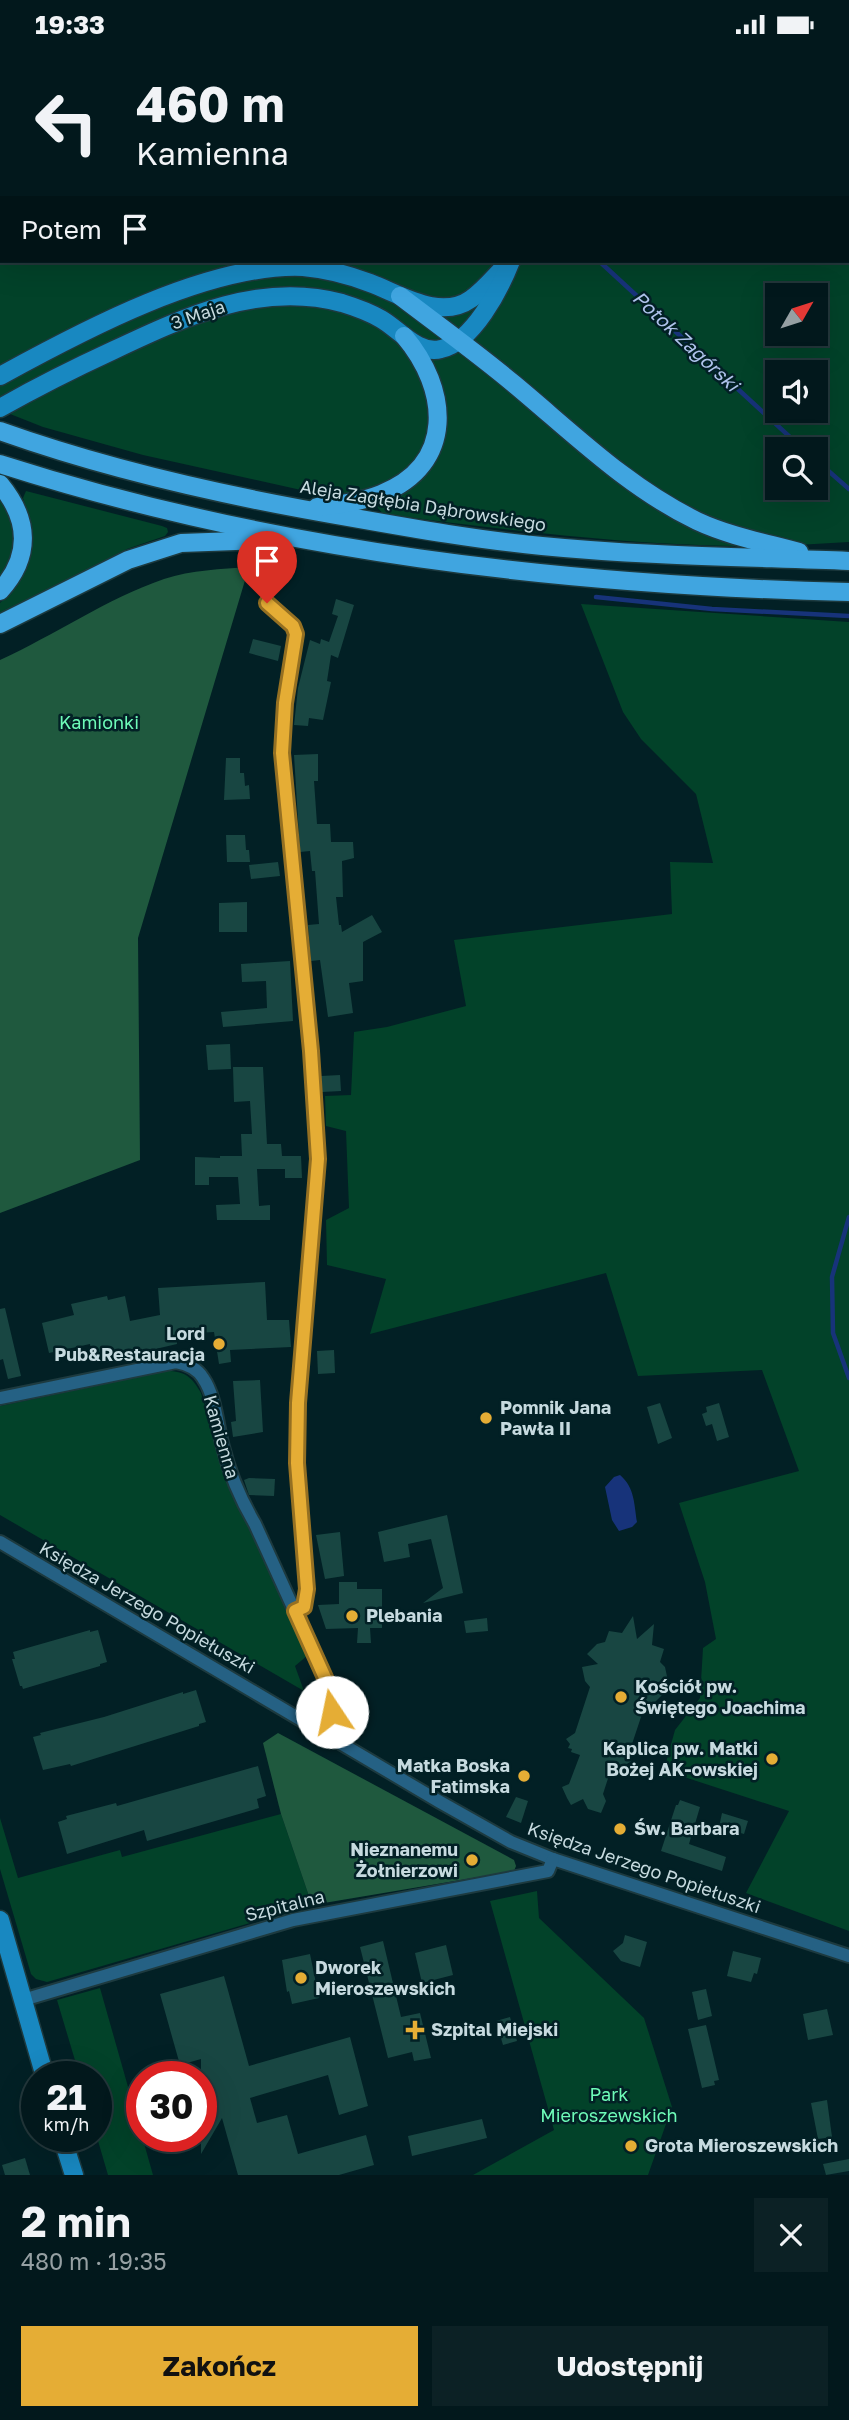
<!DOCTYPE html>
<html lang="pl">
<head>
<meta charset="utf-8">
<style>
	:root { --surface:#02181c; --page:#0c2125; --text:#f1f3f6; --muted:#96a0a3; --line:#23373b; --accent:#e5ad35 }
	body { margin:0; font-family:"Golos Text",sans-serif; background:var(--page); color:var(--text); height:100vh; display:flex; flex-direction:column; font-size:26px; white-space:nowrap }
	* { box-sizing:border-box; margin:0 }
	p { font-size:23px; color:var(--muted) }
	.icon { flex:none; width:38px; height:38px; fill:none; stroke:currentColor; stroke-width:2; stroke-linecap:round; stroke-linejoin:round }
	.map { position:relative; height:2126px; overflow:hidden }
	.details { display:flex; flex-direction:column; background:var(--surface); flex:1 }
	.details>* { flex:none }
	.top-card { position:absolute; left:0px; top:0px; width:850px; height:214px; box-shadow:0 7px 28px #0002,0 0 0 2px var(--line); background:#02181c; color:var(--text); overflow:hidden }
	.needle { width:46px; rotate:51deg }
	.buttons { position:absolute; left:765px; top:234px; display:grid; gap:14px }
	.buttons a { display:grid; place-items:center; width:63px; height:63px; border-radius:0px; background:var(--surface); box-shadow:0 7px 28px #0002,0 0 0 2px var(--line); font-size:35px }
	.speed { position:absolute; left:21px; top:2012px; display:flex; gap:14px; font-size:35px; font-weight:700; text-align:center }
	.speed>* { display:grid; place-content:center; width:91px; height:91px; border-radius:50%; background:var(--surface); box-shadow:0 7px 28px #0002,0 0 0 2px var(--line); line-height:1 }
	.speed small { font-size:18px; font-weight:400 }
	.speed .limit { border:10px solid #d22; background:#fff; color:#111 }
	.pin { position:absolute; display:grid; place-items:center; width:60px; height:60px; color:#fff; margin:-72px -30px; border-radius:50% 50% 50% 0; rotate:-45deg; box-shadow:0 0 7px #0007 }
	.pin .icon { rotate:45deg }
	.me { position:absolute; width:77px; margin:-38px; rotate:349deg; stroke-linejoin:round; filter:drop-shadow(0 0 5px #0008) }
	.turn { display:flex; align-items:center; gap:24px; height:147px; padding:0 21px; font-size:32px }
	.turn .icon { width:91px; height:91px; stroke-width:2.5 }
	.turn b { display:block; font-size:49px; line-height:60px }
	.then { display:flex; align-items:center; height:66px; padding:0 21px; background:#0003; gap:14px; font-size:26px }
	.round { display:grid; place-items:center; flex:none; width:74px; height:74px; border-radius:0px; background:var(--page) }
	.headline { display:flex; align-items:center; justify-content:space-between; height:119px; padding:0 21px }
	h1 { font-size:42px; font-weight:700; line-height:52px }
	.action { display:flex; gap:14px; margin-top:auto; padding:14px 21px }
	.action a { flex:1; height:80px; border-radius:0px; background:var(--accent); color:#111; font-size:28px; font-weight:700; line-height:80px; text-align:center }
	.action a+a { background:var(--page); color:var(--text) }
	.status { display:flex; justify-content:space-between; align-items:center; height:49px; padding:0 35px; background:var(--surface); direction:ltr }
	.status svg { height:19px; fill:currentColor }
	.map>svg:first-child { display:block }
	.green { fill:#024229; fill-rule:evenodd }
	.forest { fill:#1f593e }
	.water { fill:#17337a }
	.lines { fill:none; stroke-linecap:round; stroke-linejoin:round }
	.stream { stroke:#17337a; stroke-width:4.5 }
	.building { fill:#184642 }
	.street-casing { stroke:#1d3a3f; stroke-width:16 }
	.secondary-casing { stroke:#1d3a3f; stroke-width:21 }
	.primary-casing { stroke:#1d3a3f; stroke-width:21 }
	.street { stroke:#256184; stroke-width:12 }
	.secondary { stroke:#1888c1; stroke-width:18 }
	.primary { stroke:#40a5e0; stroke-width:18 }
	.route-casing { stroke:#957022; stroke-width:18 }
	.route { stroke:#e5ad35; stroke-width:12 }
	.poi-dot { fill:#e5ad35; stroke:#022025; stroke-width:2.5 }
	.labels { text-anchor:middle; stroke-width:5; stroke-linejoin:round; paint-order:stroke }
	.street-label { font-size:18px; fill:#c6dadf; stroke:#022025 }
	.park-label { font-size:18px; fill:#6efbb8; stroke:#022025 }
	.poi-label { font-size:18px; font-weight:bold; fill:#c6dadf; stroke:#022025; text-anchor:start }
	.water-label { font-size:19px; font-style:italic; fill:#afc3ec; stroke:#022025 }
</style>
</head>
<body>
<div class="status"><b>19:33</b><svg viewBox="0 0 49 12"><path d="M0 12V9h3v3zM5 12V6h3v6zM10 12V3h3v9zM15 12V0h3v12zM26 1h20v11H26zM47 4h2v5h-2z"/></svg></div>
<div class="map">
<svg width="849" height="2126" viewBox="0 0 849 2126">
	<rect width="100%" height="100%" fill="#022025"/>
	<!-- green -->
	<g class="green">
		<path d="M0 0 529 2H2V212H849V8V493C810 495 771 498 732 497 615 495 499 480 383 465L367 446 310 443 143 406 43 378 0 361ZM777 247H816V285H777ZM777 324H816V362H777ZM777 401H816V439H777Z"/>
		<path d="M632 0H762L628 2Z"/>
		<path d="M26 442 162 477 167 479 168 483 165 487 127 500 0 565V554C33 523 37 490 23 449Z"/>
		<path d="M0 446C19 472 17 503 0 529Z"/>
		<path d="M581 555 849 573V1882L746 1844 789 1762 681 1727 662 1728 675 1681 700 1649 703 1599 716 1590 705 1533 679 1454 799 1422 762 1321 638 1327 606 1224 370 1285 386 1230 327 1216 326 1171 349 1159 346 1082 326 1077 325 1047 351 1046 354 983 387 978 466 957 454 891 672 865 670 813 713 814 696 745 641 690 623 663Z"/>
		<path d="M167 1322C185 1322 192 1328 201 1344L229 1436 308 1606 295 1617 304 1642 0 1466V1357Z"/>
		<path d="M281 1765 312 1856 47 1933 36 1930 31 1925 0 1820V1769L18 1829 120 1801 122 1808Z"/>
		<path d="M537 1842 539 1869 644 1969 672 2058 648 2126H473L554 2081 490 1852Z"/>
		<path d="M100 1939 153 2126H108L96 2085V2028H80L57 1951Z"/>
	</g>
	<!-- forest -->
	<g class="forest">
		<path d="M249 518 138 889 140 1111 0 1164V611C55 586 106 550 164 530 192 521 221 520 249 518Z"/>
		<path d="M278 1684 514 1811 516 1817 514 1822 312 1856 281 1765 263 1694Z"/>
	</g>
	<!-- water -->
	<path class="water" d="M620 1426C635 1439 634 1455 637 1473L632 1478 619 1482 612 1471 605 1438 614 1428Z"/>
	<g class="lines">
		<!-- stream -->
		<g class="stream">
			<path d="M290 0 292 2"/>
			<path d="M599 212 804 401"/>
			<path d="M816 411 849 440"/>
			<path d="M596 548 712 560 849 567"/>
			<path d="M849 1168 832 1228 833 1284 849 1329"/>
		</g>
	</g>
	<!-- building -->
	<g class="building">
		<path d="M336 550 354 556 338 609 331 606 327 632 331 633 323 671 309 669 308 677 294 676 298 639 310 591 320 595 321 590 329 593 338 567 332 565Z"/>
		<path d="M253 590 281 597 278 612 249 604Z"/>
		<path d="M318 705V732H314L317 775H330L331 793H353L354 809 342 812 343 848H336L339 876H341L342 883 372 866 382 883 363 893V932L349 934 353 964 328 968 320 911 311 912 308 876 319 875 315 822H312L310 802 300 803 294 706Z"/>
		<path d="M226 709H240V724H244L245 737 249 736 250 750 224 751Z"/>
		<path d="M226 786H245L246 801H249L250 813H227Z"/>
		<path d="M278 813 280 827 251 830 249 816Z"/>
		<path d="M247 853V883H219V854Z"/>
		<path d="M290 912 293 972 223 978 221 963 267 959 266 932 242 933 241 915Z"/>
		<path d="M230 995 231 1020 208 1021 206 996Z"/>
		<path d="M233 1018H263L267 1095H281L282 1107H301L302 1129H285V1120H257L259 1157 270 1156V1171H217L216 1156 240 1155 238 1128H209V1136H195V1108L220 1109V1107H242L241 1085H252L250 1052 234 1053Z"/>
		<path d="M340 1026 341 1042 322 1043 321 1027Z"/>
		<path d="M265 1233 267 1271H289L291 1298 230 1301 231 1313 219 1315 214 1283 176 1285 177 1295 121 1308 120 1302 92 1308 90 1295 49 1304 42 1274 74 1266 71 1255 107 1247 108 1251 125 1247 130 1272 160 1266 158 1239Z"/>
		<path d="M5 1259 21 1327 8 1330 3 1310 0 1311V1260Z"/>
		<path d="M334 1301 335 1324 318 1325 317 1302Z"/>
		<path d="M260 1331 263 1383 233 1388 231 1373 236 1372 233 1332Z"/>
		<path d="M660 1354 672 1389 658 1395 647 1358Z"/>
		<path d="M719 1354 729 1388 717 1392 712 1375 706 1377 702 1365 707 1363 706 1358Z"/>
		<path d="M249 1429 275 1430 274 1447 249 1446 244 1431Z"/>
		<path d="M447 1466 463 1544 423 1554 443 1539 431 1490 408 1495 410 1508 384 1513 378 1483Z"/>
		<path d="M340 1483 344 1527 325 1530 316 1486Z"/>
		<path d="M339 1533H357V1540H382V1579H370L371 1594H357L358 1579 326 1580 318 1556 339 1555Z"/>
		<path d="M633 1567 637 1590 654 1575 652 1596 664 1600 660 1613 665 1618 668 1632 654 1634 663 1645 653 1655 645 1656 629 1704 632 1712 623 1717 621 1720 612 1717 603 1745 606 1752 601 1764 588 1760 583 1750 571 1756 567 1749 562 1738 569 1735 580 1706 571 1703 572 1700 568 1699 570 1695 566 1690 575 1684 590 1638 585 1632 582 1618 598 1615 587 1605 597 1595 605 1593 609 1582 622 1584Z"/>
		<path d="M487 1569 488 1582 466 1584 464 1572Z"/>
		<path d="M90 1581V1583L98 1581 107 1613 100 1615V1617L23 1640 22 1637H20L12 1610H15L13 1603Z"/>
		<path d="M196 1641 206 1673 199 1675V1677L71 1717 70 1715 43 1721 33 1688 41 1686 40 1684 104 1668 183 1643V1645Z"/>
		<path d="M258 1717 266 1747 257 1750 259 1759 147 1792 144 1781 67 1805 58 1773 67 1770 66 1767 116 1754 117 1757Z"/>
		<path d="M516 1748 528 1752 521 1774 506 1768Z"/>
		<path d="M680 1751 700 1758 689 1795 726 1808 722 1822 661 1802 676 1756H678Z"/>
		<path d="M722 1764 748 1772 744 1785 719 1778Z"/>
		<path d="M625 1886 647 1893 640 1918 621 1912 613 1902 623 1894Z"/>
		<path d="M383 1892 401 1968 420 1964 431 2009 414 2012 412 2003 388 2009 360 1898Z"/>
		<path d="M446 1896 453 1926 422 1934 415 1904Z"/>
		<path d="M733 1902 761 1909 757 1925 754 1924 751 1933 727 1927Z"/>
		<path d="M310 1905 319 1949 292 1955 289 1942 287 1943 282 1911Z"/>
		<path d="M224 1927 249 2017 350 1988 368 2057 339 2066 328 2026 250 2049 257 2074 287 2066 298 2105 366 2086 374 2116 339 2126H238L222 2069 201 2105V2010L180 2016 160 1945Z"/>
		<path d="M706 1940 712 1967 698 1971 692 1943Z"/>
		<path d="M827 1960 833 1986 808 1991 803 1965Z"/>
		<path d="M510 1968 517 1992 503 1996 496 1972Z"/>
		<path d="M706 1976 719 2031 714 2032 715 2036 702 2039 688 1980Z"/>
		<path d="M827 2051 832 2088 818 2090 811 2054Z"/>
		<path d="M482 2070 487 2089 412 2107 408 2087Z"/>
		<path d="M25 2109 30 2126H5L2 2116Z"/>
		<path d="M849 2110V2122L826 2126 823 2115Z"/>
	</g>
	<g class="lines">
		<defs>
			<g id="street">
				<path d="M267 554 293 577 296 585 285 654 282 704 311 1002 318 1110 298 1354 297 1414 307 1540 304 1558 295 1562"/>
				<path d="M0 1349 176 1313C187 1315 197 1319 203 1329 216 1348 217 1377 223 1398 230 1426 241 1451 255 1475L331 1642 332 1663 324 1683"/>
				<path d="M0 1493 440 1753 511 1793 553 1810 849 1907"/>
				<path d="M23 1951 293 1871 548 1822 553 1810"/>
			</g>
			<g id="secondary">
				<path d="M536 0 537 2"/>
				<path d="M0 327C82 282 209 214 303 218 326 220 349 226 370 234 400 245 440 272 471 250 484 241 495 227 506 216"/>
				<path d="M0 359C37 338 75 319 114 301 186 267 261 232 342 254 355 258 369 263 381 270 399 280 418 306 441 300 473 293 500 240 511 212"/>
				<path d="M0 1871 45 2028"/>
				<path d="M62 2088 74 2126"/>
			</g>
			<g id="primary">
				<path d="M400 247C438 276 477 304 514 335 573 384 627 438 697 472 729 487 766 494 799 503"/>
				<path d="M0 382C115 423 234 449 354 469 416 480 479 491 542 497 644 507 747 508 849 512"/>
				<path d="M0 415C275 503 561 536 849 543"/>
				<path d="M0 435C29 470 32 507 0 542"/>
				<path d="M317 458C338 456 361 453 381 445 456 415 449 340 404 287"/>
				<path d="M0 575 128 511 181 494 263 491"/>
			</g>
		</defs>
		<!-- street casing -->
		<use href="#street" class="street-casing"/>
		<!-- secondary casing -->
		<use href="#secondary" class="secondary-casing"/>
		<!-- primary casing -->
		<use href="#primary" class="primary-casing"/>
		<!-- street -->
		<use href="#street" class="street"/>
		<!-- secondary -->
		<use href="#secondary" class="secondary"/>
		<!-- primary -->
		<use href="#primary" class="primary"/>
	</g>
	<g class="lines">
		<defs>
			<path id="route" d="M267 554 293 577 296 585 285 654 282 704 311 1002 318 1110 298 1354 297 1414 307 1540 304 1558 295 1562 331 1642 332 1663"/>
		</defs>
		<!-- route casing -->
		<use href="#route" class="route-casing"/>
		<!-- route -->
		<use href="#route" class="route"/>
	</g>
	<!-- markers -->
	<g class="poi-dot">
		<circle cx="219" cy="1295" r="7"/>
		<circle cx="486" cy="1369" r="7"/>
		<circle cx="352" cy="1567" r="7"/>
		<circle cx="621" cy="1648" r="7"/>
		<circle cx="772" cy="1710" r="7"/>
		<circle cx="524" cy="1727" r="7"/>
		<circle cx="620" cy="1780" r="7"/>
		<circle cx="472" cy="1811" r="7"/>
		<circle cx="301" cy="1929" r="7"/>
		<path d="M411.5 1970.5h7v7h7v7h-7v7h-7v-7h-7v-7h7z"/>
		<circle cx="631" cy="2097" r="7"/>
	</g>
	<g class="labels">
		<!-- street labels -->
		<g class="street-label">
			<text transform="translate(198 266) rotate(-19)" y="6">3 Maja</text>
			<text transform="translate(423 457) rotate(9)" y="6">Aleja Zagłębia Dąbrowskiego</text>
			<text transform="translate(221 1388) rotate(74)" y="6">Kamienna</text>
			<text transform="translate(147 1559) rotate(30)" y="6">Księdza Jerzego Popiełuszki</text>
			<text transform="translate(644 1819) rotate(19)" y="6">Księdza Jerzego Popiełuszki</text>
			<text transform="translate(285 1857) rotate(-14)" y="6">Szpitalna</text>
		</g>
		<!-- park labels -->
		<g class="park-label">
			<text x="99" y="680">Kamionki</text>
			<text x="609" y="2052">Park<tspan x="609" dy="21">Mieroszewskich</tspan></text>
		</g>
		<!-- poi labels -->
		<g class="poi-label">
			<text x="205" y="1291" text-anchor="end">Lord<tspan x="205" dy="21">Pub&amp;Restauracja</tspan></text>
			<text x="500" y="1365">Pomnik Jana<tspan x="500" dy="21">Pawła II</tspan></text>
			<text x="366" y="1573">Plebania</text>
			<text x="635" y="1644">Kościół pw.<tspan x="635" dy="21">Świętego Joachima</tspan></text>
			<text x="758" y="1706" text-anchor="end">Kaplica pw. Matki<tspan x="758" dy="21">Bożej AK-owskiej</tspan></text>
			<text x="510" y="1723" text-anchor="end">Matka Boska<tspan x="510" dy="21">Fatimska</tspan></text>
			<text x="634" y="1786">Św. Barbara</text>
			<text x="458" y="1807" text-anchor="end">Nieznanemu<tspan x="458" dy="21">Żołnierzowi</tspan></text>
			<text x="315" y="1925">Dworek<tspan x="315" dy="21">Mieroszewskich</tspan></text>
			<text x="431" y="1987">Szpital Miejski</text>
			<text x="645" y="2103">Grota Mieroszewskich</text>
		</g>
		<!-- water labels -->
		<g class="water-label">
			<text transform="translate(686 292) rotate(43)" y="7">Potok Zagórski</text>
		</g>
	</g>
</svg>
<div class="buttons">
<a><svg class="needle" viewBox="-14 -14 28 28"><path d="M0-13l5 13h-10z" fill="#e53935"/><path d="M0 13l5-13h-10z" fill="#96a0a3"/></svg></a>
<a><svg class="icon" aria-label="sound" viewBox="0 0 24 24"><path d="M4 9h4l5-4v14l-5-4H4zM17 9q2 3 0 6"/></svg></a>
<a><svg class="icon" aria-label="search" viewBox="0 0 24 24"><circle cx="10" cy="10" r="6"/><path d="M15 15l6 6"/></svg></a>
</div>
<div class="speed"><div>21<small>km/h</small></div><div class="limit">30</div></div>
<div class="pin" style="left:267px;top:554px;background:#d93025"><svg class="icon" aria-label="arrive" viewBox="0 0 24 24"><path d="M6 21V4h12l-3 4 3 4H6"/></svg></div>
<svg class="me" style="left:332px;top:1663px" viewBox="-20 -20 40 40"><circle r="19" fill="#fff"/><path d="M0-13L10 11 0 6-10 11z" fill="#e5ad35"/></svg>
<div class="top-card">
<div class="turn"><svg class="icon" aria-label="left" viewBox="0 0 24 24"><path d="M17 20v-9H6M10 6l-5 5 5 5"/></svg><div><b>460 m</b>Kamienna</div></div>
<div class="then">Potem<svg class="icon" aria-label="arrive" viewBox="0 0 24 24"><path d="M6 21V4h12l-3 4 3 4H6"/></svg></div>
</div>
</div>
<section class="details">
<div class="headline"><div><h1>2 min</h1><p>480 m · 19:35</p></div><a class="round"><svg class="icon" aria-label="close" viewBox="0 0 24 24"><path d="M6 6l12 12M18 6L6 18"/></svg></a></div>
<div class="action"><a>Zakończ</a><a>Udostępnij</a></div>
</section>
</body>
</html>
